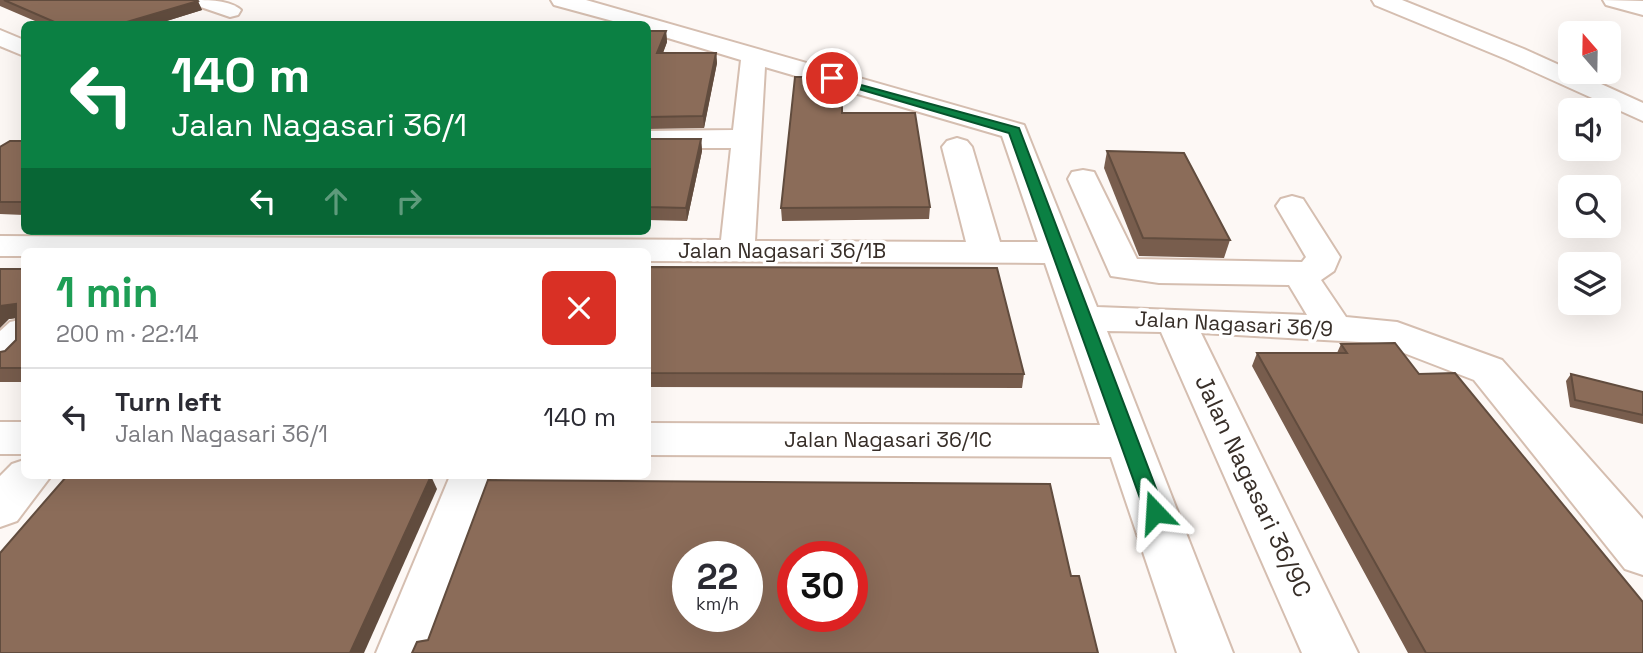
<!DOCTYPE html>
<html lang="en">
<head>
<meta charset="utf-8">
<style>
	:root { --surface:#fff; --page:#f7f7f7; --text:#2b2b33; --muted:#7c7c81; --line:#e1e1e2 }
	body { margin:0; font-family:"Space Grotesk",sans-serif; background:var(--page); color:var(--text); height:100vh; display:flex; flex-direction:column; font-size:26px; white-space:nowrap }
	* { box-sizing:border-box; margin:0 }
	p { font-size:23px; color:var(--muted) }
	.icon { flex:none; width:38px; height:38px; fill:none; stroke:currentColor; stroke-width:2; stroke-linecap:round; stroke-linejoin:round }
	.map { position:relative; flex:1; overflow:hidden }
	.drawer { position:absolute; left:21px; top:248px; width:630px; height:231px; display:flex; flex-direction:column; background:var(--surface); border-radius:10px; box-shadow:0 7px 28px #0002 }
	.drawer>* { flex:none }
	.banner { position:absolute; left:21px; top:21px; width:630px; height:214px; border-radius:10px; box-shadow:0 7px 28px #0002; background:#0b8043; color:#fff; overflow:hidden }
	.needle { width:46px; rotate:340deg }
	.tools { position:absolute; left:1558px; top:21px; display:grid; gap:14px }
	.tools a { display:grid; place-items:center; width:63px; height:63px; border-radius:10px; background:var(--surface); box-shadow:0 7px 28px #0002; font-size:35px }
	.speed { position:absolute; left:672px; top:541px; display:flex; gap:14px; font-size:35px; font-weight:700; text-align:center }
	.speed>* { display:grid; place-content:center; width:91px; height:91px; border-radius:50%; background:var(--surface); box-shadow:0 7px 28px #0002; line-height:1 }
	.speed small { font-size:18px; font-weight:400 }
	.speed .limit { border:10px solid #d22; background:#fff; color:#111 }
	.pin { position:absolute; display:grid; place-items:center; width:60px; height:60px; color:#fff; margin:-30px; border:4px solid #fff; border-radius:50%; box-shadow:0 2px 7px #0007 }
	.me { position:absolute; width:77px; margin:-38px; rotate:340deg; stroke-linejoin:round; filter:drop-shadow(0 0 5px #0008) }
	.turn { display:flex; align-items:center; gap:24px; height:147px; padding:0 35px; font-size:32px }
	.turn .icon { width:91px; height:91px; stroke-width:2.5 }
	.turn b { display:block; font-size:49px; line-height:60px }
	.lanes { display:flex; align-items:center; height:66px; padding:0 35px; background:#0003; justify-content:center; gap:35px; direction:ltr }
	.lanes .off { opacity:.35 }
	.round { display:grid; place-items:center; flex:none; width:74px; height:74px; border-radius:10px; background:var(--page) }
	.overview { display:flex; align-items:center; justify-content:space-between; height:119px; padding:0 35px }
	h1 { font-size:42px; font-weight:700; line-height:52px; color:#1e9e55 }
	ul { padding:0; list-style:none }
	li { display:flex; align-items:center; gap:21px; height:98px; padding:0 35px; border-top:2px solid var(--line) }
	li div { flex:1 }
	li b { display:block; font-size:26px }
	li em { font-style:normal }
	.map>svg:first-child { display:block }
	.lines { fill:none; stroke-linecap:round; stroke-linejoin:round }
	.minor-casing { stroke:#d5beb0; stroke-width:4 }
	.minor { fill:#fff; fill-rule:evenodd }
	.wall { fill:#785d4d }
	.shaded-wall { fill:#614c3e }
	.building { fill:#8b6c59; stroke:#614c3e; stroke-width:2; fill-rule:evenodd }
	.route { fill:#0b8043; stroke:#07532c; stroke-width:2 }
	.labels { text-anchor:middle; stroke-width:7; stroke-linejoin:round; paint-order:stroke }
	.street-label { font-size:21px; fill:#372e28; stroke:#fff }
	.near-street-label { font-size:24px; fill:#372e28; stroke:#fff }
</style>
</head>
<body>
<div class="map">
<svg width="1643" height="653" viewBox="0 0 1643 653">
	<rect width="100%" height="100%" fill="#fdf8f5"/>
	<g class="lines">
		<defs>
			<g id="minor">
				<path d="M192 0C208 0 230 0 241 10L238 15 230 17 195 5Z"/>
				<path d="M551 0H586L1024 125 1097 307 1307 315 1289 285 1159 283 1111 276 1068 179 1072 172 1083 170 1094 172 1137 259 1302 262 1306 257 1276 206 1281 199 1292 196 1303 199 1340 257 1334 271 1321 280 1346 317 1397 322 1502 360 1643 519V575L1625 569 1474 380 1378 343 1201 333 1358 653H1302L1161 332 1107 331 1233 653H1177L1111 457 648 455V423L1100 425 1045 263 648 261V252H24V256H0V236L721 240 731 148H648V131L733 130 741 60 648 32V24H624L554 5ZM765 67 1002 136 1038 242H1000L972 147 967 141 957 138 947 141 942 147 966 242 755 241Z"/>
				<path d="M1372 0H1402L1524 49 1643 103V121L1506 59 1375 5Z"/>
				<path d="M1603 0 1643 1V15L1606 5Z"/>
				<path d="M0 30 24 40V56L0 46Z"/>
				<path d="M24 319V352L14 362 0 366V331L10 322Z"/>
				<rect x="0" y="422" width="24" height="32"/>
				<path d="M24 460V476H51L17 521 0 527V476L12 464Z"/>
				<path d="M450 476H496L432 653H376Z"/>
			</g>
		</defs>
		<!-- minor casing -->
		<use href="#minor" class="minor-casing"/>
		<!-- minor -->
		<use href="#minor" class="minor"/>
	</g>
	<!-- wall -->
	<g class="wall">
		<path d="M0 0H197L202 10 157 24H42L0 6Z"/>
		<path d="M648 31H666L667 42 663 53H716L717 63 704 128 648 129Z"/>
		<path d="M827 83 842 113 930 207 929 219 782 221 781 208Z"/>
		<path d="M648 139H701L702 151 687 221 648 220Z"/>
		<path d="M24 141V215L0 214V147Z"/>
		<path d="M1107 151 1230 240 1224 258 1139 256 1104 168Z"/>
		<path d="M648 267 1024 374 1022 388 648 387Z"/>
		<path d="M24 269V382H0V352L5 351 16 340V318L9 319Z"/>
		<path d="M1341 344 1643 653H1408L1252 366 1257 353H1337Z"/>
		<path d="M1571 374 1643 392V424L1570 407 1566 381Z"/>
	</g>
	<!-- shaded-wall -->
	<g class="shaded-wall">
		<path d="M198 1 202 10 157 24H120Z"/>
		<path d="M666 31 667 42 659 63 657 53Z"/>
		<path d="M716 53 717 63 704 128 703 116Z"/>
		<path d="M701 139 702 151 687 221 686 208Z"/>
		<path d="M16 304 24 317 9 319 0 328V306Z"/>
		<path d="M431 476 437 489 364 653H350Z"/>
	</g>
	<!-- building -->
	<g class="building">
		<path d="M4 0H197L198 1 120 24H59Z"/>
		<path d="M648 31H666L657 53H716L703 116 648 117Z"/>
		<path d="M795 77H827L826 83 842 84V113H915L930 207 781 208Z"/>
		<path d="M648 139H701L686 208 648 207Z"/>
		<path d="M10 141H24V202H0V147Z"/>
		<path d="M1107 151 1184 153 1230 240 1143 238Z"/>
		<path d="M648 267 997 268 1024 374 648 373Z"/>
		<path d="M0 269H24V368H0V352L5 351 16 340V304L0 306Z"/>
		<path d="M1395 343 1419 374 1455 373 1643 602V653H1426L1257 353H1347L1341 344Z"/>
		<path d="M1571 374 1643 392V415L1575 400Z"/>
		<path d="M431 476 350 653H0V553L66 477Z"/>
		<path d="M488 480 1050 484 1071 576H1079L1098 653H412L417 642 428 640ZM688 556H747V616H688ZM793 556H852V616H793Z"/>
	</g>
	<!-- route -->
	<path class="route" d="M828 76 1019 128 1165 512 1162 517 1155 520 1148 517 1145 512 1009 133 828 80Z"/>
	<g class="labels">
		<!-- street labels -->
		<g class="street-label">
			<text x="782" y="258">Jalan Nagasari 36/1B</text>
			<text transform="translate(1234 324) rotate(3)" y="7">Jalan Nagasari 36/9</text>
			<text x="888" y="447">Jalan Nagasari 36/1C</text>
		</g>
		<!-- near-street labels -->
		<g class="near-street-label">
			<text transform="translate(1253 486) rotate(65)" y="8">Jalan Nagasari 36/9C</text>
		</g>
	</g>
</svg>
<div class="tools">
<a><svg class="needle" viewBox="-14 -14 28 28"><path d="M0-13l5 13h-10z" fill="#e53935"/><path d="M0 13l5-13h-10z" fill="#7c7c81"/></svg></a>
<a><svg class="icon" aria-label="sound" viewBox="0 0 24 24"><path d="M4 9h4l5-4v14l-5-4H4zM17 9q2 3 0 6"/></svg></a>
<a><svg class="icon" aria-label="search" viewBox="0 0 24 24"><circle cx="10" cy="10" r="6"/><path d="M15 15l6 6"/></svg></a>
<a><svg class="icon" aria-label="layers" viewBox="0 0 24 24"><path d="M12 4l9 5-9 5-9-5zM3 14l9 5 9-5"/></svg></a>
</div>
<div class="speed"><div>22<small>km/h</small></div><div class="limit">30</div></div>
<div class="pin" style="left:832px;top:78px;background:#d93025"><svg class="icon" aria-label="arrive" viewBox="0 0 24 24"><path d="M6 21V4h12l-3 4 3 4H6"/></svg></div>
<svg class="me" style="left:1155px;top:512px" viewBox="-20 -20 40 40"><path d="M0-17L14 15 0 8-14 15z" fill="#0b8043" stroke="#fff" stroke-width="4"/></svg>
<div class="banner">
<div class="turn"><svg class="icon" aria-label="left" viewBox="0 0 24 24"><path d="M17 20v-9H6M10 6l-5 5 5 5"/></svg><div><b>140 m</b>Jalan Nagasari 36/1</div></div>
<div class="lanes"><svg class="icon" aria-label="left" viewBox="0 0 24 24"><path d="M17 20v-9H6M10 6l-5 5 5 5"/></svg><svg class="icon off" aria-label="ahead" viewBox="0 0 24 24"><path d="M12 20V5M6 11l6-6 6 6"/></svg><svg class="icon off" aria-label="right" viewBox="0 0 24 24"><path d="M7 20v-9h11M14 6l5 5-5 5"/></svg></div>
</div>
<section class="drawer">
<div class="overview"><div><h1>1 min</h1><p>200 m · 22:14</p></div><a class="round" style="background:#d93025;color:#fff"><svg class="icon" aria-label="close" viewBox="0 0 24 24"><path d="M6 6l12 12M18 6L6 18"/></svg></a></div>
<ul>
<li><svg class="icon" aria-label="left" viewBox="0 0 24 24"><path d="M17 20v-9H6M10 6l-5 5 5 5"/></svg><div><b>Turn left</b><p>Jalan Nagasari 36/1</p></div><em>140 m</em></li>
</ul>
</section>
</div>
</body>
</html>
